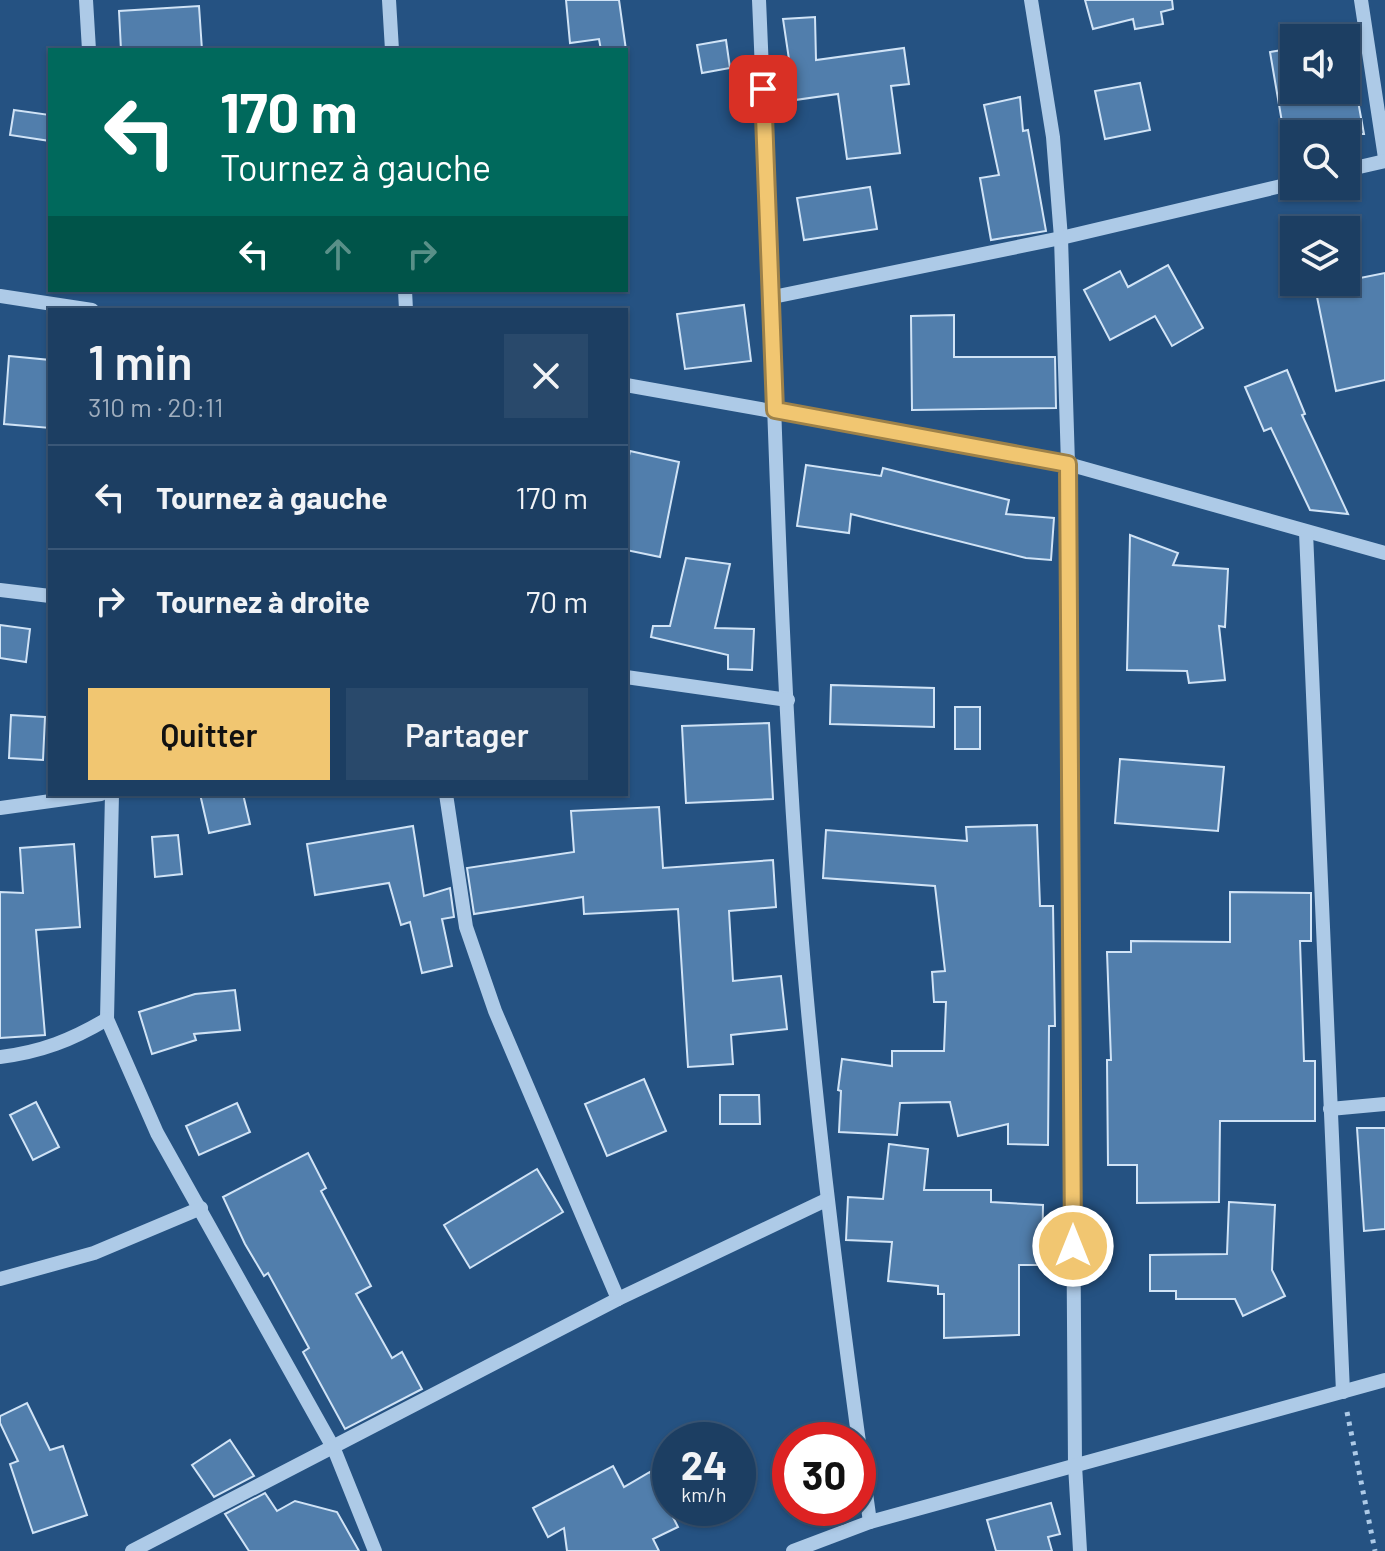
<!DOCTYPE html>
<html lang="fr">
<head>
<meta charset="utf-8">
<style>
	:root { --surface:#1c3e62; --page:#29496b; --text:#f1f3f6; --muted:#a0aebe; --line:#3a5777; --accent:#f1c671 }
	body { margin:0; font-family:Barlow,sans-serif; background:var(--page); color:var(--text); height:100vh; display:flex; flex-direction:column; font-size:30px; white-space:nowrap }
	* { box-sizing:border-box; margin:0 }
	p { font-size:26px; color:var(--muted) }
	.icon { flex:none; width:44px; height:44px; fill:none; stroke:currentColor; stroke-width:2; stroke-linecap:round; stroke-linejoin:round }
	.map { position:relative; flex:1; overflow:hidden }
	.panel { position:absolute; left:48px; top:308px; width:580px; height:488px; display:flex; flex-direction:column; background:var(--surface); border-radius:0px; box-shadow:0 2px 6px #0004,0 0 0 2px var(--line) }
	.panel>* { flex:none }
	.top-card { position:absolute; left:48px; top:48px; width:580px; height:244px; border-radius:0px; box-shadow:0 2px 6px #0004,0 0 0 2px var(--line); background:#00695c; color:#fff; overflow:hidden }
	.buttons { position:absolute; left:1280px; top:24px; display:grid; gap:16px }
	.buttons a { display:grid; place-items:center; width:80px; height:80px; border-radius:0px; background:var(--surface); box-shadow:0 2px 6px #0004,0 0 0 2px var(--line); font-size:40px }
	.speed { position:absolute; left:652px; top:1422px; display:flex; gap:16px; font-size:40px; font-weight:700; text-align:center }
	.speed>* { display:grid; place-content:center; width:104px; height:104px; border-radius:50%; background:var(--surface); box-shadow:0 2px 6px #0004,0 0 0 2px var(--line); line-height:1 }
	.speed small { font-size:20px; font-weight:400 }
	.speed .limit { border:12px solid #d22; background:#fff; color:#111 }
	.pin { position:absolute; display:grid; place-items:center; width:68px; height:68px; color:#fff; margin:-34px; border-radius:16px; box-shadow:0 4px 12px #0006 }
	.me { position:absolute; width:88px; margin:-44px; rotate:0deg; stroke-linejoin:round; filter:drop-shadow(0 0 6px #0008) }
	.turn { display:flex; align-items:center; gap:28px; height:168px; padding:0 40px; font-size:36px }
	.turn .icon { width:104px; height:104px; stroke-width:2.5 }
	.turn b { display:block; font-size:56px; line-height:68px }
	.lanes { display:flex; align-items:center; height:76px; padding:0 40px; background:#0003; justify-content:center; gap:40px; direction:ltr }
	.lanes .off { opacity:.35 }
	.round { display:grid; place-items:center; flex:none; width:84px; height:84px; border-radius:0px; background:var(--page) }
	.overview { display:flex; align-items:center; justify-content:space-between; height:136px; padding:0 40px }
	h1 { font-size:48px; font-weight:600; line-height:60px }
	.button { display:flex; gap:16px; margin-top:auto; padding:16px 40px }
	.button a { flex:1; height:92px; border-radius:0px; background:var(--accent); color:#111; font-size:32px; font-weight:600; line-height:92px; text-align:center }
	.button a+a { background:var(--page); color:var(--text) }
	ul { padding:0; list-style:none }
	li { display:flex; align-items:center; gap:24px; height:104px; padding:0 40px; border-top:2px solid var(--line) }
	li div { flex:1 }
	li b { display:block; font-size:30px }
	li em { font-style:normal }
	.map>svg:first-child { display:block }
	.building { fill:#517eac; stroke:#d0e3f6; stroke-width:2 }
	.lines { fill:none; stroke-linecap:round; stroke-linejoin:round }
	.path { stroke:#adcae7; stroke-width:5; stroke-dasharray:4 6; stroke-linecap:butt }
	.minor { stroke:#adcae7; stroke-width:14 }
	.route-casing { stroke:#9d8149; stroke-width:20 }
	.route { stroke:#f1c671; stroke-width:14 }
</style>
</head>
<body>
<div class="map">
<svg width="1385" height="1551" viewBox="0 0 1385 1551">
	<rect width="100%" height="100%" fill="#255282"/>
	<!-- building -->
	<g class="building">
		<path d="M566 0H619L626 50H601L599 39 570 43Z"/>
		<path d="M1085 0H1172L1173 9 1161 12 1163 24 1135 29 1133 19 1093 29Z"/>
		<path d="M199 6 202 50H121L119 11Z"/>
		<path d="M815 17 816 60 904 48 909 84 891 86 900 153 847 159 838 94 795 100 783 19Z"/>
		<path d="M726 40 730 68 702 73 697 45Z"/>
		<path d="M1294 48V90H1356L1364 134H1284L1270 52Z"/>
		<path d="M1140 83 1150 130 1105 139 1095 91Z"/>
		<path d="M1020 97 1023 131 1028 130 1046 231 991 240 980 178 999 175 984 105Z"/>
		<path d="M14 110 50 115V141L10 135Z"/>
		<path d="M870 187 877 229 804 240 797 198Z"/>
		<path d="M1168 265 1203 328 1172 346 1155 316 1110 340 1084 290 1120 271 1128 287Z"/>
		<path d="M1385 273V380L1336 391 1315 287Z"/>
		<path d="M744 305 751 361 685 369 677 314Z"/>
		<path d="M954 315V357H1055L1056 408 912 410 911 316Z"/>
		<path d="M9 356 50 360V428L4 424Z"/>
		<path d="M1287 370 1305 414 1302 415 1348 514 1310 510 1271 428 1264 431 1245 387Z"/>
		<path d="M630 451 679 462 660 557 626 550V470Z"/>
		<path d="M806 465 881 476 883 468 1009 500 1006 514 1054 518 1051 560 1026 558 851 514 849 533 797 526Z"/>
		<path d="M1130 535 1178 553 1173 565 1228 569 1225 627 1219 626 1225 680 1189 683 1187 671 1127 670Z"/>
		<path d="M686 558 730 564 715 628 754 629 752 670 728 669V655L651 637 653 626H670Z"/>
		<path d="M0 625 30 629 26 662 0 658Z"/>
		<path d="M831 685 934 688V727L830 724Z"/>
		<rect x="955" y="707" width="25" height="42"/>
		<path d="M11 715 45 717 43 760 9 758Z"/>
		<path d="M769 723 773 799 686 803 682 726Z"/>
		<path d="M1120 759 1224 767 1218 831 1115 823Z"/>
		<path d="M200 794H243L250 824 209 833Z"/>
		<path d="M659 807 663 868 773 860 776 907 729 911 733 981 781 976 787 1029 731 1035 733 1064 688 1067 678 909 584 914 583 897 474 914 467 868 574 852 571 811Z"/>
		<path d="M1037 825 1040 906H1053L1055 1026H1049L1048 1145 1008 1144V1124L958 1136 950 1102 900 1103 897 1135 839 1132 841 1091 838 1090 842 1059 892 1066V1051H944L946 1002H934L932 972 945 971 935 886 823 878 826 830 967 841 966 827Z"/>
		<path d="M413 826 424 896 450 888 454 917 442 919 452 966 422 973 410 922 401 925 389 883 315 895 307 844Z"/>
		<path d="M178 835 182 874 155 877 152 837Z"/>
		<path d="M74 844 80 927 36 930 45 1035 0 1038V892L23 893 20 848Z"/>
		<path d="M1230 892 1311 893V941H1300L1304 1061H1315V1121H1220L1219 1202 1137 1203V1165H1108L1107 1060H1111L1107 952H1131V941L1230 942Z"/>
		<path d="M235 990 240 1030 194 1034 196 1040 152 1054 139 1012 195 994Z"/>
		<path d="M644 1079 666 1131 607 1156 585 1104Z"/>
		<path d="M720 1095H759L760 1124H720Z"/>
		<path d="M36 1102 59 1147 33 1160 10 1115Z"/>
		<path d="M237 1103 250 1132 199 1155 186 1126Z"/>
		<path d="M1357 1128H1385V1229L1364 1231Z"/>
		<path d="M889 1144 928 1149 924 1190H991V1202L1043 1205 1042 1265H1019V1335L944 1338V1294H938V1286L888 1281 892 1242 846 1240 848 1197 883 1199Z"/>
		<path d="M308 1153 326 1188 321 1191 371 1286 356 1294 392 1358 402 1352 422 1389 345 1429 303 1352 309 1348 268 1273 264 1276 245 1244 223 1197Z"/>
		<path d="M537 1169 563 1212 470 1268 444 1225Z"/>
		<path d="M1229 1202 1275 1205 1272 1270 1285 1296 1243 1316 1235 1299H1176V1291H1150V1255L1227 1254Z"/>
		<path d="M27 1403 50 1450 63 1446 87 1515 33 1533 10 1464 18 1461 0 1423V1416Z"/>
		<path d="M230 1440 254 1476 214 1497 192 1465Z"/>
		<path d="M613 1466 624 1487 650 1472 678 1527 653 1539 659 1551H567L564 1528 548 1537 533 1508Z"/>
		<path d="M265 1493 277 1511 295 1501 337 1512 359 1551H249L225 1514Z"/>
		<path d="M1051 1503 1060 1534 1048 1537 1052 1551H996L987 1520Z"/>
	</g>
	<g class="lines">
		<!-- path -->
		<path class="path" d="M1347 1412 1375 1551"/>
		<!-- minor -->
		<g class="minor">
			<path d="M86 0 89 50"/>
			<path d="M389 0 392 50"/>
			<path d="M759 0C773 314 777 629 802 943 818 1137 843 1329 870 1522"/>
			<path d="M1031 0 1053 137 1061 238 1068 464 1075 1465 1080 1551"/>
			<path d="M1361 0 1385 158"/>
			<path d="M1346 170 1385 161"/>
			<path d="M405 290 406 310"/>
			<path d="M0 296 92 310"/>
			<path d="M773 297 1061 238 1294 183"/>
			<path d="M626 385 1068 464 1385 553"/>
			<path d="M1306 532 1343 1392"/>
			<path d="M0 590 50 596"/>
			<path d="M626 677 788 700"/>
			<path d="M112 794 107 1019 157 1133 334 1449 375 1551"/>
			<path d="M446 794 466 927 495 1011 618 1299"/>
			<path d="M0 808 101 794"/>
			<path d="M0 1057C41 1052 72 1040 107 1019"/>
			<path d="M1330 1109 1385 1104"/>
			<path d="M0 1279 94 1253 201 1208"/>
			<path d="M132 1551 618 1299 826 1200"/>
			<path d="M793 1551 870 1522 1385 1380"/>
		</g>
	</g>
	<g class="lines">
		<defs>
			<path id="route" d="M763 89 775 410 1068 464 1073 1246"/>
		</defs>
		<!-- route casing -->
		<use href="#route" class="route-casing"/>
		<!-- route -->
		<use href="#route" class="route"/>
	</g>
</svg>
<div class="buttons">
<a><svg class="icon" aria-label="sound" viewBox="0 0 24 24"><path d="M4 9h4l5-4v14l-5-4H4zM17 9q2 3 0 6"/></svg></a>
<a><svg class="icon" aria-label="search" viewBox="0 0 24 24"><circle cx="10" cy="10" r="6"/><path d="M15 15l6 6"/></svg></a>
<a><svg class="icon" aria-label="layers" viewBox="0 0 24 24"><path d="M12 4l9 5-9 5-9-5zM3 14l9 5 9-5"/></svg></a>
</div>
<div class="speed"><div>24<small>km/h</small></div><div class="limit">30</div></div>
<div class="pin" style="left:763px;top:89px;background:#d93025"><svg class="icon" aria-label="arrive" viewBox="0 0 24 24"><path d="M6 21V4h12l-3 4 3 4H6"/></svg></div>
<svg class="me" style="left:1073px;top:1246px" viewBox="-20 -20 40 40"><circle r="17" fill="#f1c671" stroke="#fff" stroke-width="3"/><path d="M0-11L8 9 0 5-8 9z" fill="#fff"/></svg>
<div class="top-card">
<div class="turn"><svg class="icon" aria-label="left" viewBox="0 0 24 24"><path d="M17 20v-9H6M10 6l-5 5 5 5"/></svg><div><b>170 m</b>Tournez à gauche</div></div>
<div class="lanes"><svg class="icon" aria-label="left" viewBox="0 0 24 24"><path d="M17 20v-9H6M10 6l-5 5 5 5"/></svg><svg class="icon off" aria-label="ahead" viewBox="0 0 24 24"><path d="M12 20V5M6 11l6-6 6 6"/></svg><svg class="icon off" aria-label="right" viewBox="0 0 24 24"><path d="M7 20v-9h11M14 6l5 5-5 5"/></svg></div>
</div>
<section class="panel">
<div class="overview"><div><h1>1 min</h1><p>310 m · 20:11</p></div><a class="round"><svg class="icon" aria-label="close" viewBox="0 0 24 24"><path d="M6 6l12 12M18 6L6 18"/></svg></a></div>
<ul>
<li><svg class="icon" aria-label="left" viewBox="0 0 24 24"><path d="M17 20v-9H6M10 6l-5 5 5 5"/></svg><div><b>Tournez à gauche</b></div><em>170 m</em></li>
<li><svg class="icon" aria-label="right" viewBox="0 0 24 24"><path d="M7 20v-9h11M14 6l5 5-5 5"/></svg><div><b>Tournez à droite</b></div><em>70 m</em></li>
</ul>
<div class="button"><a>Quitter</a><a>Partager</a></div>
</section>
</div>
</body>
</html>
